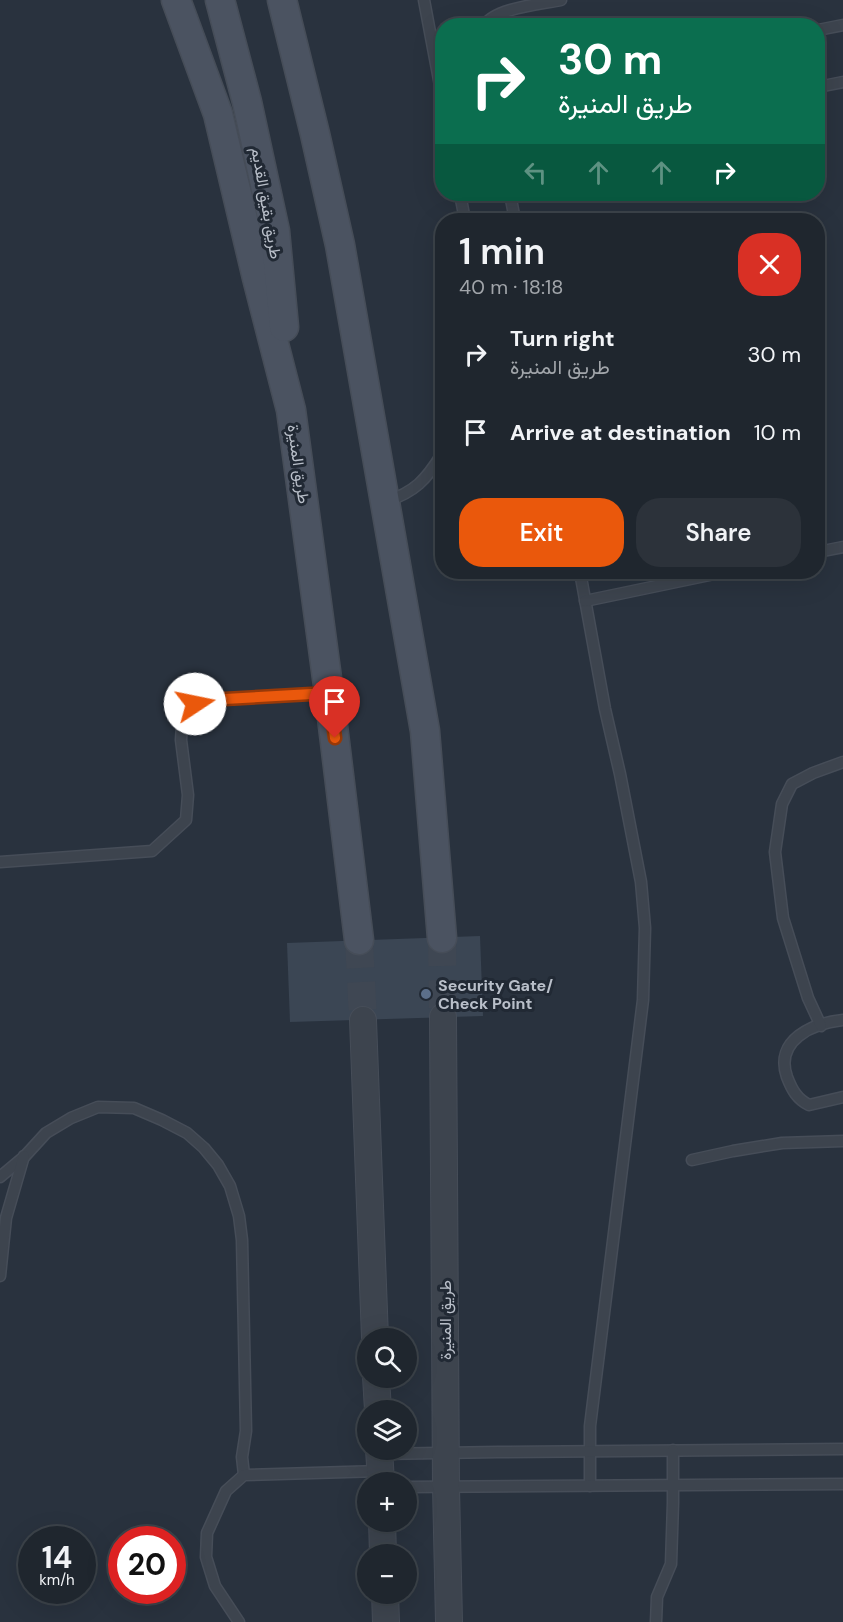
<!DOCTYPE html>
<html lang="en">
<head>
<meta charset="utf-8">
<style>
	:root { --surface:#1f262e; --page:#2c323a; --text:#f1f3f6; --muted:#a1a5aa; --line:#3c434a; --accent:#ea580c }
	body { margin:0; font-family:"DM Sans",Vazirmatn,sans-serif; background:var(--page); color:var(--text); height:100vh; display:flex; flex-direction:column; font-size:22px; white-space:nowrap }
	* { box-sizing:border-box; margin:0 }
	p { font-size:20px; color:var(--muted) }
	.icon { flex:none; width:33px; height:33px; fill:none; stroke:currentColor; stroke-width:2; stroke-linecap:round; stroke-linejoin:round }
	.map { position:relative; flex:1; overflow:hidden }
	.panel { position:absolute; left:435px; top:213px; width:390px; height:366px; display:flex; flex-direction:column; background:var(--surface); border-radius:24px; box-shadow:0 6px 24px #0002,0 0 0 2px var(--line) }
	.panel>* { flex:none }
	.guide { position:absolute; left:435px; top:18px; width:390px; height:183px; border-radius:24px; box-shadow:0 6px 24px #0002,0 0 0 2px var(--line); background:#0b6e4f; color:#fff; overflow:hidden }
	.tools { position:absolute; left:357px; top:1328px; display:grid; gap:12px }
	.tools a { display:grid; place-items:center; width:60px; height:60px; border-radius:50%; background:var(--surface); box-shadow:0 6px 24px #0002,0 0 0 2px var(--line); font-size:30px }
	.speed { position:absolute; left:18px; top:1526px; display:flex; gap:12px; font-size:30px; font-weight:700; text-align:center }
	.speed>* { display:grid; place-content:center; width:78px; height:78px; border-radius:50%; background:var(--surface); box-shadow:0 6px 24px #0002,0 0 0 2px var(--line); line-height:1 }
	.speed small { font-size:15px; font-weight:400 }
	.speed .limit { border:9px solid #d22; background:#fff; color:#111 }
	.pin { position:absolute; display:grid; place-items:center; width:51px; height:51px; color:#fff; margin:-62px -26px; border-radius:50% 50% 50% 0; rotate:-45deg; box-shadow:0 0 6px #0007 }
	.pin .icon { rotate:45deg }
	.me { position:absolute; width:66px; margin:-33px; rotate:79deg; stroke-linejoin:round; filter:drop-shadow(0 0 4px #0008) }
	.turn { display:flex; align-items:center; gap:21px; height:126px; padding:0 24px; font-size:27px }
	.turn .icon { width:78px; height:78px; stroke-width:2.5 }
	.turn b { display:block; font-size:42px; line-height:51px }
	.lanes { display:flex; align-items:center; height:57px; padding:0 24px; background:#0003; justify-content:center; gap:30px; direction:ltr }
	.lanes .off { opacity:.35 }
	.round { display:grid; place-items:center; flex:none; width:63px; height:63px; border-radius:24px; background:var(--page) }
	.summary { display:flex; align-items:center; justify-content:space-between; height:102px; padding:0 24px }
	h1 { font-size:36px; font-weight:600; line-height:45px }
	.primary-button { display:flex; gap:12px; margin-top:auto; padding:12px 24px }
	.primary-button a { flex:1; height:69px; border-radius:24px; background:var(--accent); color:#fff; font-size:24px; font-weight:600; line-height:69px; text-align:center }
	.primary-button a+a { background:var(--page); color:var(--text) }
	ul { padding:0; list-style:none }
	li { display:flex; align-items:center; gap:18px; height:78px; padding:0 24px }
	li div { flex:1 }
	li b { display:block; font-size:22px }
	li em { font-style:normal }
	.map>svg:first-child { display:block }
	.building { fill:#3b4654 }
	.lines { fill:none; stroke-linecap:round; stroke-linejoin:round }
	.secondary-tunnel { stroke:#3f4753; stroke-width:28; stroke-dasharray:28 14; stroke-linecap:butt }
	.service-casing { stroke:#464d58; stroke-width:13 }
	.tertiary-casing { stroke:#464d58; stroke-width:28 }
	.secondary-casing { stroke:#464d58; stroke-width:31 }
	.service { stroke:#3d444e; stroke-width:10 }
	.tertiary { stroke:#3d444e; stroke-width:26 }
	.secondary { stroke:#4b5361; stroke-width:28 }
	.route-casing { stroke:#983908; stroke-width:15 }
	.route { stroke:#ea580c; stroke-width:10 }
	.service-dot { fill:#5c6f8a; stroke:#212934; stroke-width:2 }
	.labels { text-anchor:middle; stroke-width:6; stroke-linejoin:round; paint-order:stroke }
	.street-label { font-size:16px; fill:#b9bfc9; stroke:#212934 }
	.poi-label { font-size:16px; font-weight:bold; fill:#b9bfc9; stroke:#212934; text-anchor:start }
</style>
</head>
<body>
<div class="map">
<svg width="843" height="1622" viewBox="0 0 843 1622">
	<rect width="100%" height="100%" fill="#29323e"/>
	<!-- building -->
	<path class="building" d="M480 936 483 1016 290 1022 287 943Z"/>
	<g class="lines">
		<!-- secondary-tunnel -->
		<g class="secondary-tunnel">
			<path d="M442 938 443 1017"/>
			<path d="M359 940 363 1020"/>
		</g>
		<defs>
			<g id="service">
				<path d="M424 0 442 96"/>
				<path d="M484 26C494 8 542 4 561 0"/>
				<path d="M818 30 843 25"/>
				<path d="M818 87 843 82"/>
				<path d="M460 194 465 220"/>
				<path d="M510 194 515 220"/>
				<path d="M385 502C415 492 426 480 442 454"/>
				<path d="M818 552 843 547"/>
				<path d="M580 572 605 709 620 774 641 882 645 928 643 1000 590 1426V1486"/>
				<path d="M585 601 724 572"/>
				<path d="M0 862 152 851 186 820 188 795 181 740 183 709 207 700 329 693"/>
				<path d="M843 1020C813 1023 774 1040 787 1077 792 1090 797 1099 809 1105L843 1097"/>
				<path d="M821 1026 808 998 783 918 775 852 782 804 792 784 813 773 843 762"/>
				<path d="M692 1160 733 1151 782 1143 843 1141"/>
				<path d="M0 1177 25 1156 46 1133 71 1118 98 1107 134 1108 162 1120 187 1133 204 1148 218 1165 230 1186 239 1216 242 1240 246 1431 242 1457 244 1475"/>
				<path d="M0 1276 6 1218 24 1156"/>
				<path d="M379 1454 498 1452 843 1449"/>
				<path d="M406 1487 843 1484"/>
				<path d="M239 1622 215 1586 206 1557 207 1533 226 1491 244 1475 380 1471"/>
				<path d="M656 1622 657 1597 671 1564 673 1503V1450"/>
			</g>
			<g id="tertiary">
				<path d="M443 1017 446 1487 449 1622"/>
				<path d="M363 1020 375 1338"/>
				<path d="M376 1377 378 1410"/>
				<path d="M379 1449 381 1482"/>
				<path d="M382 1521 383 1554"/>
				<path d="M385 1593 386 1622"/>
			</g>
			<g id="secondary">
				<path d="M176 0 218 114 257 278 291 410 329 693 359 940"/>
				<path d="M220 0 247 102 275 231 284 327"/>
				<path d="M282 0 315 134 340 245 425 731 442 938"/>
			</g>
		</defs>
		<!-- service casing -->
		<use href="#service" class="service-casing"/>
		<!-- tertiary casing -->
		<use href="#tertiary" class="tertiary-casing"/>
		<!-- secondary casing -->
		<use href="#secondary" class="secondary-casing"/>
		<!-- service -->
		<use href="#service" class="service"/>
		<!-- tertiary -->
		<use href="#tertiary" class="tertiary"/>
		<!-- secondary -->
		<use href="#secondary" class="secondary"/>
	</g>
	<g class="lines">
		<defs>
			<path id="route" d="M195 704 207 700 329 693 335 738"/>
		</defs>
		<!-- route casing -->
		<use href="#route" class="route-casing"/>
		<!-- route -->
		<use href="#route" class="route"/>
	</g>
	<!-- markers -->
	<circle class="service-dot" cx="426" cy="994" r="6"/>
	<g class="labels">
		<!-- street labels -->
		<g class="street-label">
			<text transform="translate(267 203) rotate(80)" y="6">طريق بقيق القديم</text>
			<text transform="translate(299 464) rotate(82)" y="6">طريق المنيرة</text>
			<text transform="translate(445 1320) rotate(-90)" y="6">طريق المنيرة</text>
		</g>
		<!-- poi labels -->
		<g class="poi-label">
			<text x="438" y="991">Security Gate/<tspan x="438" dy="18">Check Point</tspan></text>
		</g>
	</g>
</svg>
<div class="tools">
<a><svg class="icon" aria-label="search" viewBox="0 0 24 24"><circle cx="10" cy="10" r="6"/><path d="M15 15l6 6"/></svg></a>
<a><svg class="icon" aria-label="layers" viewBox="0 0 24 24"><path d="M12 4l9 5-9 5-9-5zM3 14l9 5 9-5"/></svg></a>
<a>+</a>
<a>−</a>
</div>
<div class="speed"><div>14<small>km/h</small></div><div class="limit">20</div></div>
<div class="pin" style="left:335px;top:738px;background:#d93025"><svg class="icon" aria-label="arrive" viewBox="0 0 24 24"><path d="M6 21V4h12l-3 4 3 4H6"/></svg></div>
<svg class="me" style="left:195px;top:704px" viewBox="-20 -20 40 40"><circle r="19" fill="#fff"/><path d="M0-13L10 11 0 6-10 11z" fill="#ea580c"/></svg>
<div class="guide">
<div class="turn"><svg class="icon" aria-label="right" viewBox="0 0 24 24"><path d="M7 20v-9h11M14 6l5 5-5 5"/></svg><div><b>30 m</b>طريق المنيرة</div></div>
<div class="lanes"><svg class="icon off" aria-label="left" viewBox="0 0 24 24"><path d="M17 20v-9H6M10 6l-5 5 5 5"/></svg><svg class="icon off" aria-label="ahead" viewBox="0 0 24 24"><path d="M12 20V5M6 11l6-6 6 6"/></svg><svg class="icon off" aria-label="ahead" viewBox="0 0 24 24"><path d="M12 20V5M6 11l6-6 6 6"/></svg><svg class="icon" aria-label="right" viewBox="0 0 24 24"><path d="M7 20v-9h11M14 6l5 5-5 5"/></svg></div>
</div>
<section class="panel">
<div class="summary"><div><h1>1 min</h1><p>40 m · 18:18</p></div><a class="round" style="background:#d93025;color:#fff"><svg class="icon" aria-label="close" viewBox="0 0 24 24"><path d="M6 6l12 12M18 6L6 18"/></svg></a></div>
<ul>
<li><svg class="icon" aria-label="right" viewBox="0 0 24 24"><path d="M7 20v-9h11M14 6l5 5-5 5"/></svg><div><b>Turn right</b><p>طريق المنيرة</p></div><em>30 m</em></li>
<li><svg class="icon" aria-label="arrive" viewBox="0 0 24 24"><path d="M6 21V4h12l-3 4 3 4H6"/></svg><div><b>Arrive at destination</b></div><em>10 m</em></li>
</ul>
<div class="primary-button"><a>Exit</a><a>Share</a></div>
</section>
</div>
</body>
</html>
